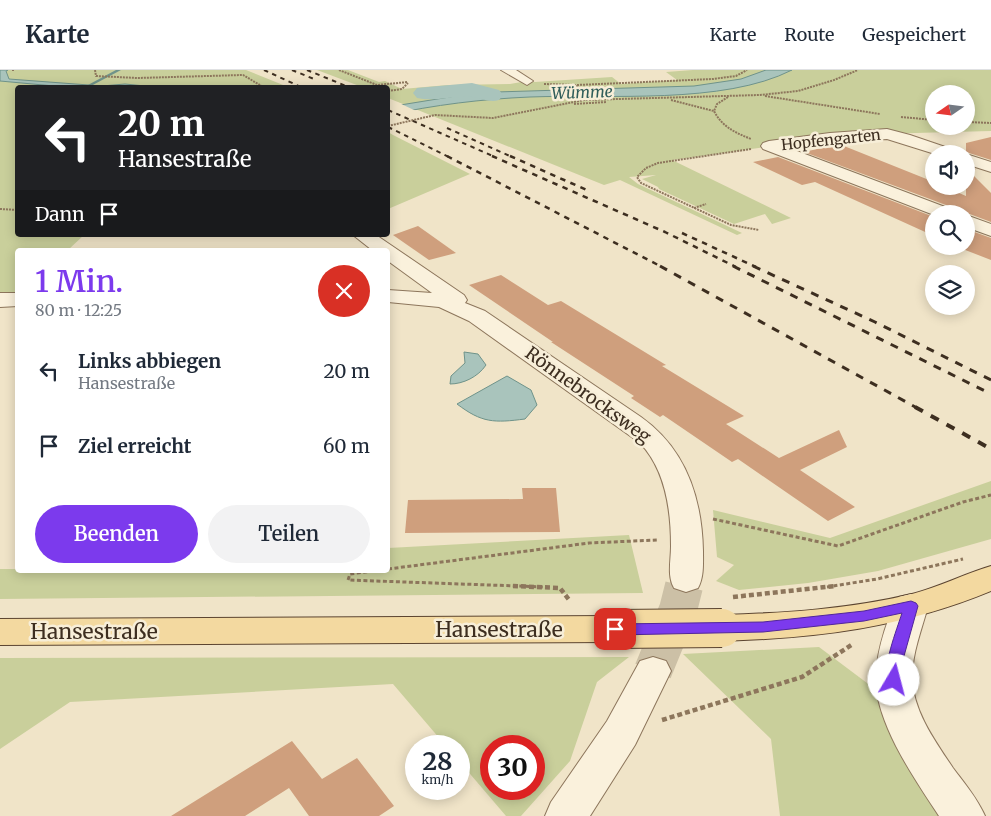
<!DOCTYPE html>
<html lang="de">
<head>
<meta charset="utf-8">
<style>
	:root { --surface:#fff; --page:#f2f2f3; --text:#1f2937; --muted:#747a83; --line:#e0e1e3; --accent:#7c3aed }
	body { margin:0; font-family:Merriweather,serif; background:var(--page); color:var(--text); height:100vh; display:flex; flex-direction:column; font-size:19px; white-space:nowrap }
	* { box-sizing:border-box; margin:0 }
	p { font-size:16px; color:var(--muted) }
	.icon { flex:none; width:28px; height:28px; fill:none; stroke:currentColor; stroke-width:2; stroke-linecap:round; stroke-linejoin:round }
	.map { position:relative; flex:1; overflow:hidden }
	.drawer { position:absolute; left:15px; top:178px; width:375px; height:325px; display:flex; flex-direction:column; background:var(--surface); border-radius:5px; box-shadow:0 2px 12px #0003 }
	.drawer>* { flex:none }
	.guide { position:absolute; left:15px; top:15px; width:375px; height:152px; border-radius:5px; box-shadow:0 2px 12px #0003; background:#202124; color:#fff; overflow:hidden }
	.needle { width:32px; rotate:256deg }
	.tools { position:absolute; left:925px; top:15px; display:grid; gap:10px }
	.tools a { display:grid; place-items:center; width:50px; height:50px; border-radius:50%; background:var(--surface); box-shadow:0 2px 12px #0003; font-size:25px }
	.speed { position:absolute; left:405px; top:665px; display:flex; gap:10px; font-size:25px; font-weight:700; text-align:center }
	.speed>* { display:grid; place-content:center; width:65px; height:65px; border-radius:50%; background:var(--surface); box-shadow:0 2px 12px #0003; line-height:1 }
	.speed small { font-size:12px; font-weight:400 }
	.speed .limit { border:8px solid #d22; background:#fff; color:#111 }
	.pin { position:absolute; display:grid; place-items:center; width:42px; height:42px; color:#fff; margin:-21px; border-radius:10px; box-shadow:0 2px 8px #0006 }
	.me { position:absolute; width:55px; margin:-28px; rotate:8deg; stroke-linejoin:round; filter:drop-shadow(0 0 4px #0008) }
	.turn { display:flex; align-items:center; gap:18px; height:105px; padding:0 20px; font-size:22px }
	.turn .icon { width:65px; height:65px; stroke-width:2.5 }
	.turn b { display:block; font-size:35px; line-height:42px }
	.then { display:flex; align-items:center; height:48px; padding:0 20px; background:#0003; gap:10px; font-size:19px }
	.round { display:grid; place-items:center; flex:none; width:52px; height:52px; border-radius:26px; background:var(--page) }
	.head { display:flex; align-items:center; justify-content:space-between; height:85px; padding:0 20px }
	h1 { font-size:30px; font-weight:600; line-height:38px; color:var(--accent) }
	.primary-button { display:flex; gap:10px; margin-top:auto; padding:10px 20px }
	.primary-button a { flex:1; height:58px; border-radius:30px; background:var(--accent); color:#fff; font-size:20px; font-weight:600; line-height:58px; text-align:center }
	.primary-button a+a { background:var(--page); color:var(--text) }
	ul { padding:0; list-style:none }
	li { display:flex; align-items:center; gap:15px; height:75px; padding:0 20px }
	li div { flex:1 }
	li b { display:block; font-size:19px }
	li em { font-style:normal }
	header { display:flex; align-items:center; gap:30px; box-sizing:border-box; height:70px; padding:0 25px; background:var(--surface); border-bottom:1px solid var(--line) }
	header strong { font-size:24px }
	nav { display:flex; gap:28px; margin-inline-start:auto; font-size:18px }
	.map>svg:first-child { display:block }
	.green { fill:#c9cf9b; fill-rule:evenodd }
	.water { fill:#a9c4bc; stroke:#6f938a }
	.pier { fill:#f0e4c8 }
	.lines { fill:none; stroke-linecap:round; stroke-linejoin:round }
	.stream { fill:#6f938a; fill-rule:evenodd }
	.river { fill:#a9c4bc; fill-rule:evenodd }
	.building { fill:#cf9f7d }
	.minor-tunnel-far1 { stroke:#ccc0a6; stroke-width:29; stroke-dasharray:29 15; stroke-linecap:butt }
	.minor-tunnel { stroke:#ccc0a6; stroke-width:38; stroke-dasharray:38 19; stroke-linecap:butt }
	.minor-casing { stroke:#8d765c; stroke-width:2 }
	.major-casing { stroke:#5b4430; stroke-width:2 }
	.path-far2 { stroke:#8d765c; stroke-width:2; stroke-dasharray:2 1; stroke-linecap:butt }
	.path-far1 { stroke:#8d765c; stroke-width:3; stroke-dasharray:4 2.5; stroke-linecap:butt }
	.path { stroke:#8d765c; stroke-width:4.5; stroke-dasharray:5 3; stroke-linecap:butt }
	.minor { fill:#faf1dc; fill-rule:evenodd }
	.major { fill:#f3d9a0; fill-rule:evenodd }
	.rail-far3 { stroke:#3d2e20; stroke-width:2; stroke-dasharray:4.5 4.5; stroke-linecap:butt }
	.rail-far2 { stroke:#3d2e20; stroke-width:2.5; stroke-dasharray:5.5 5.5; stroke-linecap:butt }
	.rail-far1 { stroke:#3d2e20; stroke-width:3; stroke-dasharray:8 8; stroke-linecap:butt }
	.rail { stroke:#3d2e20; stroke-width:4; stroke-dasharray:9 9; stroke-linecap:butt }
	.major-bridge-casing { stroke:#5b4430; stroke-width:40; stroke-linecap:butt }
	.major-bridge { stroke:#f3d9a0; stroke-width:38 }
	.route { fill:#7c3aed; stroke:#51269a }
	.labels { text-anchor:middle; stroke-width:5; stroke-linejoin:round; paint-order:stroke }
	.far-street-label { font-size:15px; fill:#3d2e20; stroke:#f7eed8 }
	.far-water-label { font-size:16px; font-style:italic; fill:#2f5d5a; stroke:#f7eed8 }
	.street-label { font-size:18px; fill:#3d2e20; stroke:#f7eed8 }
	.near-street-label { font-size:21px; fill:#3d2e20; stroke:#f7eed8 }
</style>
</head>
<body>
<header>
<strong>Karte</strong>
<nav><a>Karte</a><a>Route</a><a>Gespeichert</a></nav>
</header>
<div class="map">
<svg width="991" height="746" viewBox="0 0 991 746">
	<rect width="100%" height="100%" fill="#f0e4c8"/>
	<!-- green -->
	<g class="green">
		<path d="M0 0H246L288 17 18 18V165H84L68 180H18L17 223H0Z"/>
		<path d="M317 0H348L379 12 385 11 402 19 448 15 510 14 527 11 535 12 612 7 621 14 677 10 666 2 693 0H991V61L877 64 830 68 672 90 791 148 772 154 765 144 734 154 659 119 658 117 642 109 656 105 629 107 638 114 742 163 737 165 620 110 604 115 388 28V18L362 17ZM934 24H966V56H934Z"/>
		<path d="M388 62 393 65 470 104 388 139Z"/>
		<path d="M991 411V469L878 501 808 513 739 520 716 511 734 495 717 487 713 440 830 468Z"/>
		<path d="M629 465 643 523 0 529V499L388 500V478Z"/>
		<path d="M819 577 899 637 964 746H780L771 669 683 584Z"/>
		<path d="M629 587 597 612 570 691 521 746H506L459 691V676H446L393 614 70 632 0 679V588ZM534 676V719H491V676Z"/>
	</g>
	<!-- water -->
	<g class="water">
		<path d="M0 0H8L6 1 9 9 102 16 125 14 155 17 76 18 0 11Z"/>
		<path d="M766 0H792C723 35 608 24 530 27 482 29 434 35 388 45V37L468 24 496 22 694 16 741 9Z"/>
		<path d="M464 282 478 284 486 295C478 307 463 314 450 314L451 306 465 293Z"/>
		<path d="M507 306 531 320 537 335 525 349C494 353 482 353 457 334Z"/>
	</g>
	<!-- pier -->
	<path class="pier" d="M397 32 414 40 418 41 388 48V34Z"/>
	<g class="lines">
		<!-- stream -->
		<path class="stream" d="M116 0H121L89 17 86 16Z"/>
		<!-- river -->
		<path class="river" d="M472 13 499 20 503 25 499 30C489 33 483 28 472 27 454 25 435 32 417 28L413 23 417 18Z"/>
	</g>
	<!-- building -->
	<g class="building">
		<path d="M991 67V90L966 82V73Z"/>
		<path d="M839 74 934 112V116H943L966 126V96L976 99 970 102 991 123V152L967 143 958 144 954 138 804 82Z"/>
		<path d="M778 87 934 147V166L815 112 802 115 753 92Z"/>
		<path d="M418 156 456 183 429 190 393 165Z"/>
		<path d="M966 159 991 168V190L955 176H966Z"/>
		<path d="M501 205 548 235 561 231 666 295 662 296 744 346 726 354 779 388 839 360 847 377 800 400 855 437 828 451 738 389 732 392 663 345 660 347 631 328 634 326 551 272H553L469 215Z"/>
		<path d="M522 418H556L560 462 405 463 408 430 523 429Z"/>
		<path d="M292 671 322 709 357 688 394 736 379 746H309L289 718 245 746H171Z"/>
	</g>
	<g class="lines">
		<!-- minor-tunnel-far1 -->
		<path class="minor-tunnel-far1" d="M684 517 686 510"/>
		<!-- minor-tunnel -->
		<path class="minor-tunnel" d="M653 601 678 540 684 516"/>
		<defs>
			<g id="minor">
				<path d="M501 0H516L533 11 527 15Z"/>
				<path d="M887 59 910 65 957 81 959 84H935L887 69 830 73 789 78 953 140 956 144H934V145L763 79 761 76 763 73 769 71 830 63Z"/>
				<path d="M966 84 991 92V102L966 94Z"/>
				<path d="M966 145 991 154V166L966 157Z"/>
				<path d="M353 165H376L464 225 467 230 465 233 485 241 641 347C686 379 702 428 703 481 703 494 704 507 698 518L686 522 674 518C667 506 671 491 671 476 671 441 666 400 640 373L469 251 439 237 388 232V220L432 223 388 191V180H372Z"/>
				<path d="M0 223H18V236L0 237Z"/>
				<path d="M911 524 923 527 928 536C922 559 912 583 912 608 913 641 935 671 953 698 965 714 977 728 985 746H939C916 711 884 665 877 623 872 596 885 551 899 527Z"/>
				<path d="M653 587 666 591 671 601 635 675 590 746H545L551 732 607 651 640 591Z"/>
			</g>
			<g id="major">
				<path d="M991 496V521C902 558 817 568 722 571L710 567 705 558 710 549 722 545C786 543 849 539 912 524 939 517 964 504 991 496Z"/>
				<path d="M615 546 627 550 632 559 627 568 615 572 0 575V549Z"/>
			</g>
		</defs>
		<!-- minor casing -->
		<use href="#minor" class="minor-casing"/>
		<!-- major casing -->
		<use href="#major" class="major-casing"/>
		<!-- path-far2 -->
		<g class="path-far2">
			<path d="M12 0H14"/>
			<path d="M95 0 96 6 137 8 243 5 265 18"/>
			<path d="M339 0 377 15 408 12"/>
			<path d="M544 14 577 15 584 30"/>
			<path d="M577 15 713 9 736 6 747 0"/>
			<path d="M388 21 402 19 408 13"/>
			<path d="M765 26 880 44"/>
			<path d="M728 27 717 34 714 41C722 57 736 63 751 69"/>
			<path d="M671 30 714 41"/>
			<path d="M574 34 606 32"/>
			<path d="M901 47 934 50"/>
			<path d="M966 52 991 53"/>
			<path d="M388 56 435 45 493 48 584 30 760 25 798 21 834 10 858 0"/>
			<path d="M751 79 658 93 646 98 637 107 641 113 731 155 759 160"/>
			<path d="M694 138 706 134"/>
			<path d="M0 139 18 140"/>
			<path d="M220 165H260"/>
		</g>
		<!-- path-far1 -->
		<g class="path-far1">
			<path d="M713 449 838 476 963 432 991 425"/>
			<path d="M388 499 589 473 657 470"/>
			<path d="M380 500 350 504 348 510 546 517"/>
			<path d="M827 517 877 509 963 489"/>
		</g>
		<!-- path -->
		<g class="path">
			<path d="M513 516 560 518 570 531"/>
			<path d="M733 527 835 516"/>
			<path d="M662 650 802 607 853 574"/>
		</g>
		<!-- minor -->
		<use href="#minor" class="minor"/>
		<!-- major -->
		<use href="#major" class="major"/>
		<!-- rail-far3 -->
		<g class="rail-far3">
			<path d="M264 0 303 18"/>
			<path d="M292 0 314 9"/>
			<path d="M307 0 351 18"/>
			<path d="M388 40 495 87"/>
			<path d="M388 57 449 87"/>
			<path d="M447 58 512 87"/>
		</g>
		<!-- rail-far2 -->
		<g class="rail-far2">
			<path d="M447 86 662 197"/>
			<path d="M492 86 665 162 736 197"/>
			<path d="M510 86 589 121"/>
			<path d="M682 163 756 197"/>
		</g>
		<!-- rail-far1 -->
		<g class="rail-far1">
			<path d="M660 196 917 338"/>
			<path d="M733 196 991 324"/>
			<path d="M753 196 875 252 991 310"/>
		</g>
		<!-- rail -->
		<path class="rail" d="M915 337 991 379"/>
		<defs>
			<path id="major-bridge" d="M615 559 722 558"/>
		</defs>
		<!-- major-bridge casing -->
		<use href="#major-bridge" class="major-bridge-casing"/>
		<!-- major-bridge -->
		<use href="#major-bridge" class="major-bridge"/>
	</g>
	<!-- route -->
	<path class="route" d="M911 531 916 533 918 536 904 586 899 614 894 616 888 614C881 599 897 559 902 543L864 551 763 562 615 565 610 563 608 559 610 556 615 554 763 552 864 541Z"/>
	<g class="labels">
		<!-- far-street labels -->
		<g class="far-street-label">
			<text transform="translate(831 70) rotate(-6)" y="5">Hopfengarten</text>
		</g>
		<!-- far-water labels -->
		<g class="far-water-label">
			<text transform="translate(582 22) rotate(-2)" y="6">Wümme</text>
		</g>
		<!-- street labels -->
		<g class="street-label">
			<text transform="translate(588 325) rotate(36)" y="6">Rönnebrocksweg</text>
		</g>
		<!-- near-street labels -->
		<g class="near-street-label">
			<text x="499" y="567">Hansestraße</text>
			<text x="94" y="569">Hansestraße</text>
		</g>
	</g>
</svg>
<div class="tools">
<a><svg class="needle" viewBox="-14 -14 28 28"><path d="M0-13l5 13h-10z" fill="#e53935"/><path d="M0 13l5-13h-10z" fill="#747a83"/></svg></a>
<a><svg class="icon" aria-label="sound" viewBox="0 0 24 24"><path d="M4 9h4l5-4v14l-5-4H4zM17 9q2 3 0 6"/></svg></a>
<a><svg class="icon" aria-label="search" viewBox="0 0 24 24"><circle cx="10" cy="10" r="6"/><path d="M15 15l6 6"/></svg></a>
<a><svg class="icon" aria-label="layers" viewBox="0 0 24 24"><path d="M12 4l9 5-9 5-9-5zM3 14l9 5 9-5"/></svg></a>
</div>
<div class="speed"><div>28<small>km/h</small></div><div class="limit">30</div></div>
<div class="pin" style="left:615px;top:559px;background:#d93025"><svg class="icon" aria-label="arrive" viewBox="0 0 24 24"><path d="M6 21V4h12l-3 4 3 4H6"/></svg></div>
<svg class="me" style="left:894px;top:610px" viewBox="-20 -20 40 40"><circle r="19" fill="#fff"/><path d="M0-13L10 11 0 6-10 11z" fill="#7c3aed"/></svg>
<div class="guide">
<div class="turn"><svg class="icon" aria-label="left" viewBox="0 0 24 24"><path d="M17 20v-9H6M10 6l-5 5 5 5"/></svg><div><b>20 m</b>Hansestraße</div></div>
<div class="then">Dann<svg class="icon" aria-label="arrive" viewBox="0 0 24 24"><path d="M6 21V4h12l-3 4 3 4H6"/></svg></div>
</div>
<section class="drawer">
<div class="head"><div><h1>1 Min.</h1><p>80 m · 12:25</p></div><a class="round" style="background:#d93025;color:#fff"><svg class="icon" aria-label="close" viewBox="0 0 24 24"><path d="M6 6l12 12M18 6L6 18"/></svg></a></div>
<ul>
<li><svg class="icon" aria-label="left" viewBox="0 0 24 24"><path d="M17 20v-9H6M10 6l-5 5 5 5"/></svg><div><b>Links abbiegen</b><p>Hansestraße</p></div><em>20 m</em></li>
<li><svg class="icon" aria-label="arrive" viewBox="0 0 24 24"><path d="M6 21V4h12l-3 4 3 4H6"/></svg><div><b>Ziel erreicht</b></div><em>60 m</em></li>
</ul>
<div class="primary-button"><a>Beenden</a><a>Teilen</a></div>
</section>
</div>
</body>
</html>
